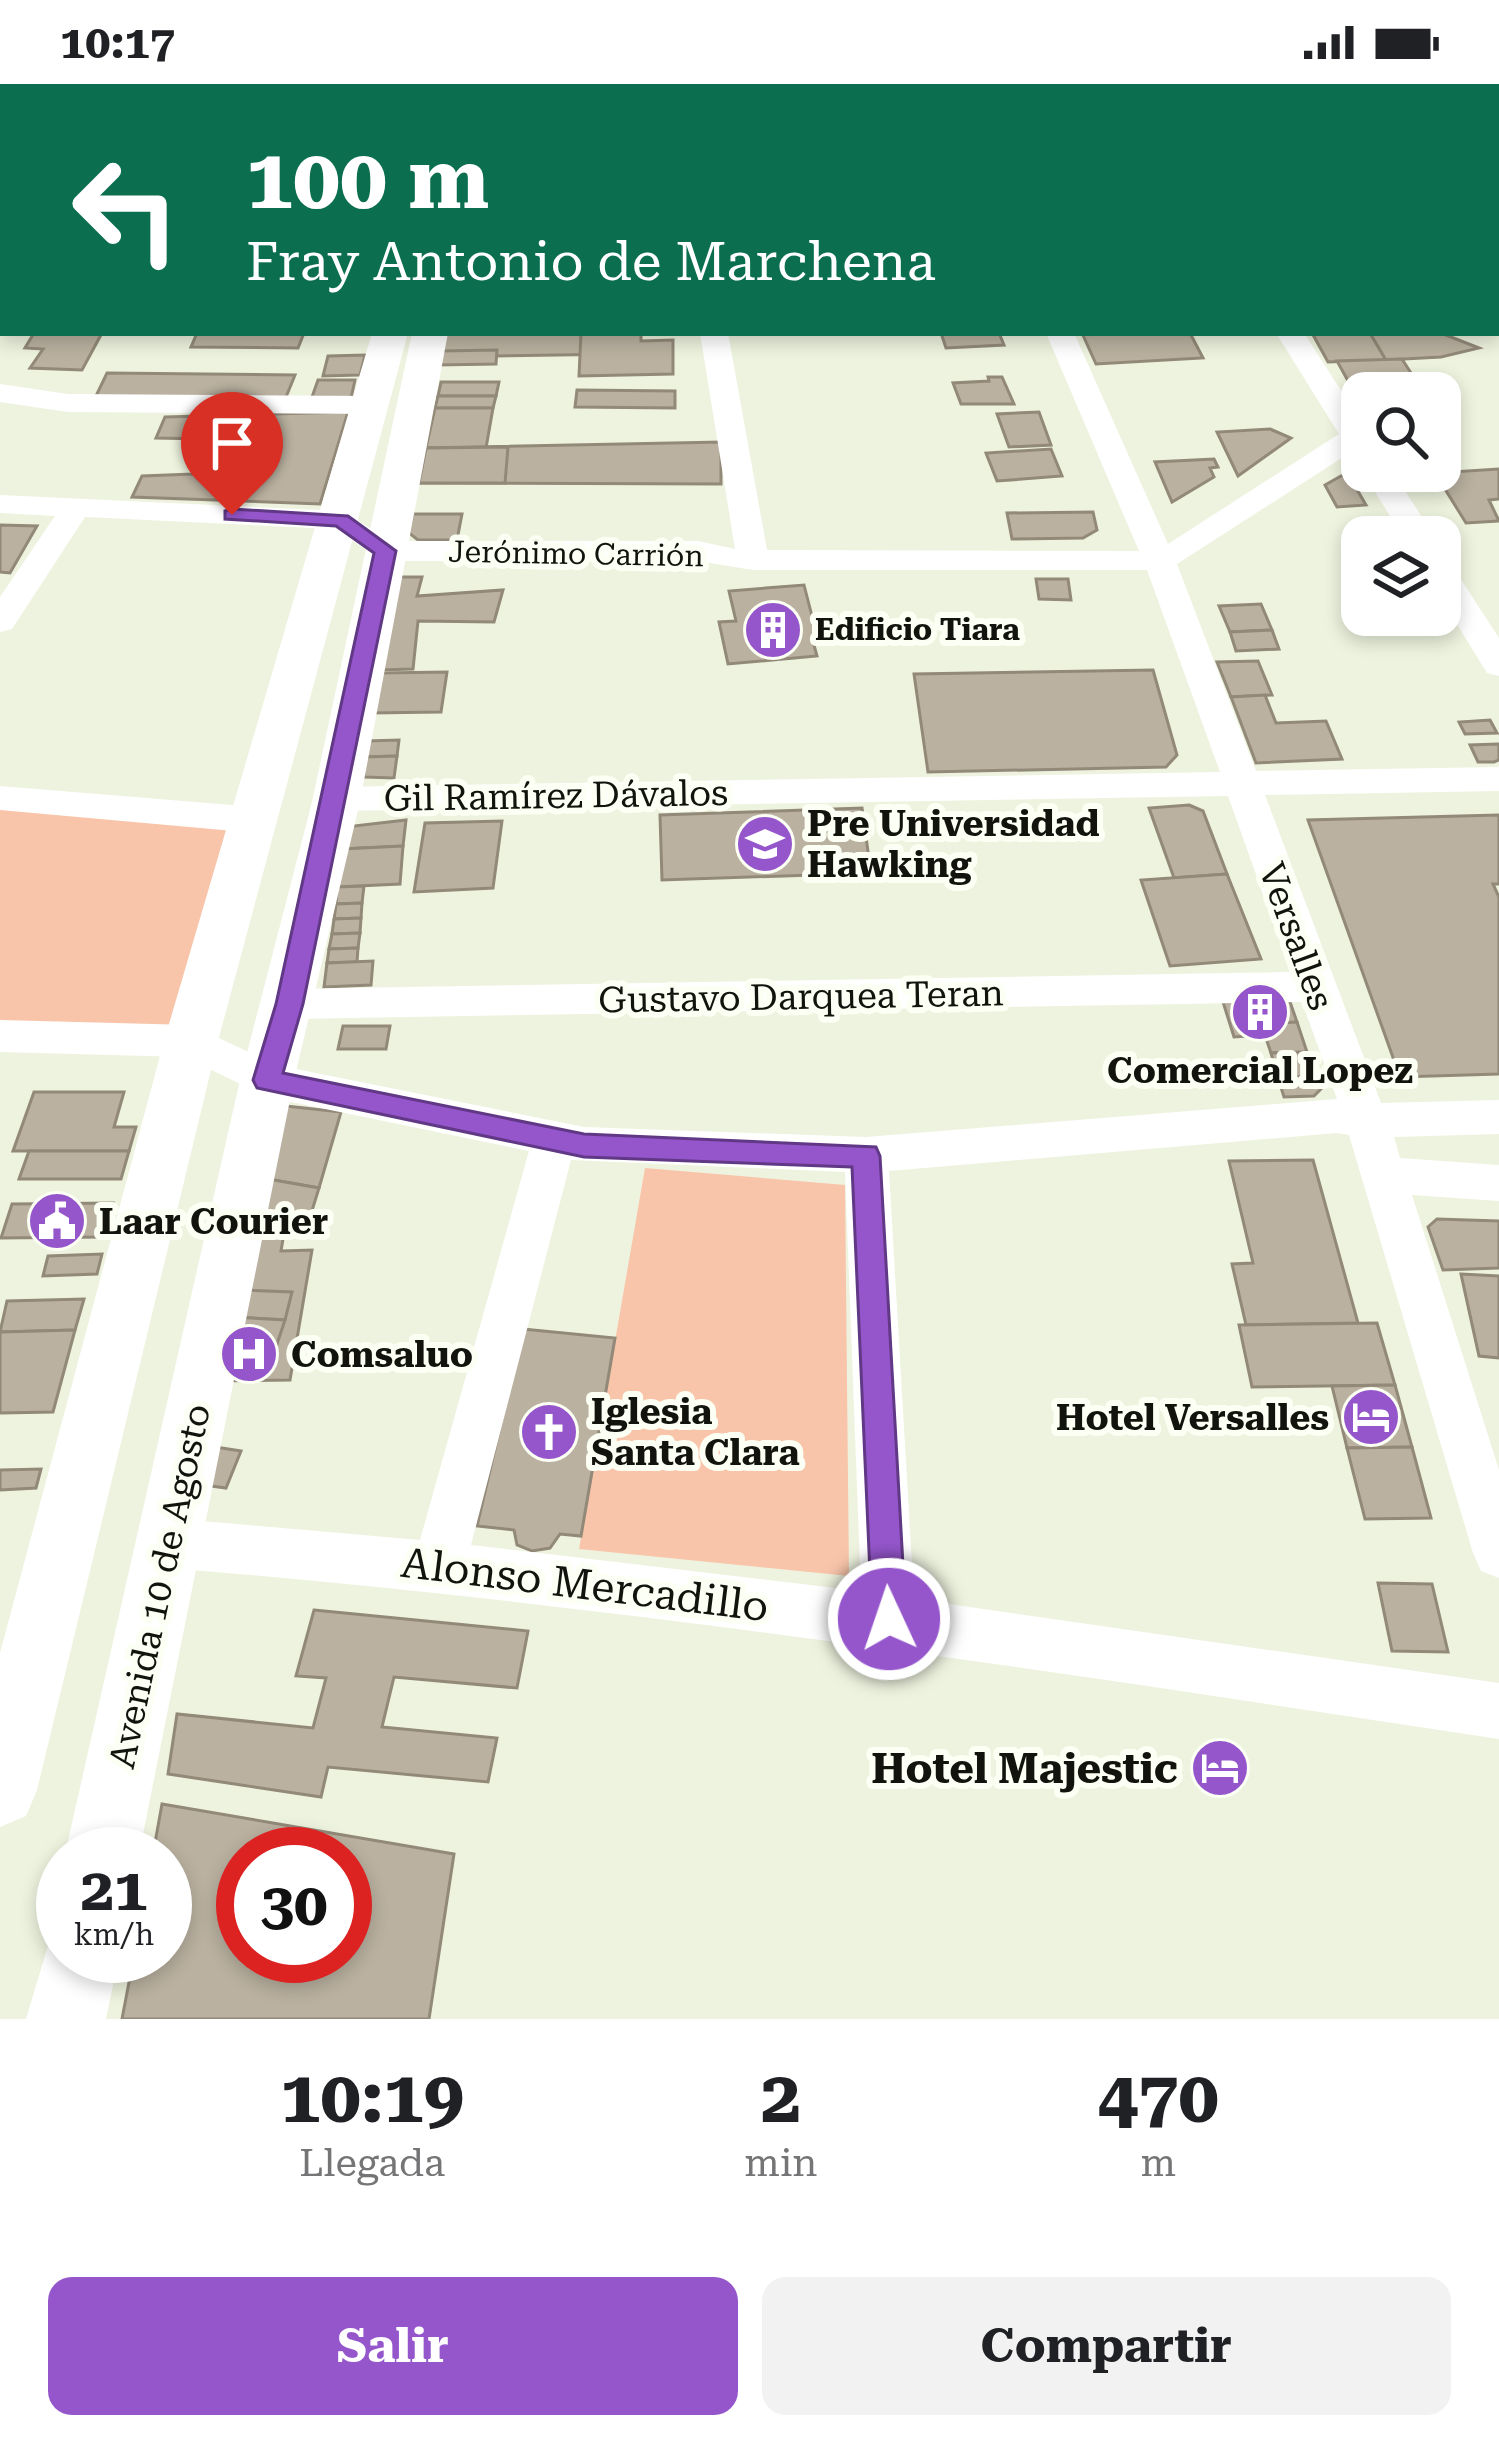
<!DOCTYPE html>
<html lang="es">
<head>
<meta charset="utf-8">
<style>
	:root { --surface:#fff; --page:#f2f2f2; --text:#202124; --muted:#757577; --accent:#9556cc }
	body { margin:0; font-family:"Roboto Serif",serif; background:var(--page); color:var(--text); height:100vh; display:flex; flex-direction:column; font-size:45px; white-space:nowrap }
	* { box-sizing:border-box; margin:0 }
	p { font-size:39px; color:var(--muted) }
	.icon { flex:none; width:66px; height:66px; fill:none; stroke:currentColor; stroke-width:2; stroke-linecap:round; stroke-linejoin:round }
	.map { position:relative; height:1935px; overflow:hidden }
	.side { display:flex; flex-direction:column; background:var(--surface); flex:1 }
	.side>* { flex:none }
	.hud { position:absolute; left:0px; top:0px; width:1500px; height:252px; box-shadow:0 6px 18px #0003; background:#0b6e4f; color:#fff; overflow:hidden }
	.tools { position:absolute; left:1341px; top:288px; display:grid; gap:24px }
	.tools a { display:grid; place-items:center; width:120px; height:120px; border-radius:24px; background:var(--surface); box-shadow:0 6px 18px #0003; font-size:60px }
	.speed { position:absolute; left:36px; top:1743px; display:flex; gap:24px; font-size:60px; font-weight:700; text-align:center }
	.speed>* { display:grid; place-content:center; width:156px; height:156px; border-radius:50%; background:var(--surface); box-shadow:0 6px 18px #0003; line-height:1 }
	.speed small { font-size:30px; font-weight:400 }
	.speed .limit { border:18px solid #d22; background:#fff; color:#111 }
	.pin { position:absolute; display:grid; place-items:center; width:102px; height:102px; color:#fff; margin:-123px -51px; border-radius:50% 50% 50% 0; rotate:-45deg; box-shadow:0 0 12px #0007 }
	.pin .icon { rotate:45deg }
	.me { position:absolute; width:132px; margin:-66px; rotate:357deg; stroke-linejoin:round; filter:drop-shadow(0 0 9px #0008) }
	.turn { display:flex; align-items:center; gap:42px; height:252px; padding:0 48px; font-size:54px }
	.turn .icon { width:156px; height:156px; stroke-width:2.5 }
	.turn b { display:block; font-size:84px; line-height:102px }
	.eta { display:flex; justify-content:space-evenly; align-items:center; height:204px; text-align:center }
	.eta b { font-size:72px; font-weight:700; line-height:84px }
	.cta { display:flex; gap:24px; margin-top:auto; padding:24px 48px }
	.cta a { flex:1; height:138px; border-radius:24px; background:var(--accent); color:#fff; font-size:48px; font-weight:700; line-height:138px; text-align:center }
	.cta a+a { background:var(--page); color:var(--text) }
	.status { display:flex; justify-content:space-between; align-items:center; height:84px; padding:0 60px; background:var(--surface); direction:ltr }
	.status svg { height:33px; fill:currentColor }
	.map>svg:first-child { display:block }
	.green { fill:#f8c5aa }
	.building { fill:#bab1a0; stroke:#928979; stroke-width:3; fill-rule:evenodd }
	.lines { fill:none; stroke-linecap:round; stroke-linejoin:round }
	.minor { fill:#fff; fill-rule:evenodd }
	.major { fill:#fff; fill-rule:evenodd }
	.route { fill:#9556cc; stroke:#613885; stroke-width:3 }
	.labels { text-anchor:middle; stroke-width:12; stroke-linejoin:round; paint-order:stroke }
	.far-street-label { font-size:30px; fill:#11130c; stroke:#fcfff3 }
	.far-poi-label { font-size:30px; font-weight:bold; fill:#11130c; stroke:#fcfff3; text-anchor:start }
	.street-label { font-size:36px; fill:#11130c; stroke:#fcfff3 }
	.poi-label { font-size:36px; font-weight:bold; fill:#11130c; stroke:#fcfff3; text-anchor:start }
	.near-street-label { font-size:42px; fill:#11130c; stroke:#fcfff3 }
	.near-poi-label { font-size:42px; font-weight:bold; fill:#11130c; stroke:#fcfff3; text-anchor:end }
</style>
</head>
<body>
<div class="status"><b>10:17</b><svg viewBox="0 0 49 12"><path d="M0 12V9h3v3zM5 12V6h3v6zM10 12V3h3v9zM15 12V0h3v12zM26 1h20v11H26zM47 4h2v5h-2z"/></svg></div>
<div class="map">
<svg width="1499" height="1935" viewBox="0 0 1499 1935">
	<rect width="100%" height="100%" fill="#eef3df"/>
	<!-- green -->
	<g class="green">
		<path d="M0 714 240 741 170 943 0 938Z"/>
		<path d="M645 1084 845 1101 849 1492 579 1465Z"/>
	</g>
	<!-- building -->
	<g class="building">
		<path d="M34 249H102L82 286 30 284 43 265 25 264Z"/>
		<path d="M197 249H304L298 264 191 263Z"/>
		<path d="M443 249H483L481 266 439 267Z"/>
		<path d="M443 249H621L623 270 438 273Z"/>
		<path d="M581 249H641V257L673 256V290L579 292Z"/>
		<path d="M941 249H999L1004 261 946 264Z"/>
		<path d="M1082 249H1190L1203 274 1096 280Z"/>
		<path d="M1312 249H1370L1386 276 1328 278Z"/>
		<path d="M1370 249H1441L1479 264 1441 273 1386 276Z"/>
		<path d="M497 266 496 280 437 281 439 267Z"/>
		<path d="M365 271 360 291 323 292 328 272Z"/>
		<path d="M1402 275 1420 303 1353 306 1337 277Z"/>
		<path d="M107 289 295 291 286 313 95 314Z"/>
		<path d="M988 293H1002L1014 320H961L953 299 989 297Z"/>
		<path d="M318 296H355L351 314 312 313Z"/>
		<path d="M441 298H499L496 312H438Z"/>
		<path d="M577 306 675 307V324L575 323Z"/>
		<path d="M438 312H496L493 324H435Z"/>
		<path d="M435 324H493L486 364H426Z"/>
		<path d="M348 328 320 420 132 413 142 392 193 390 205 355 156 354 165 333Z"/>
		<path d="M1039 328 1051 361 1009 363 997 330Z"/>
		<path d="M1270 345 1291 354 1238 392 1217 348Z"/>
		<path d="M721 358V400L419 399 426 364Z"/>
		<path d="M508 363 505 399H419L426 364Z"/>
		<path d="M1051 365 1062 392 997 397 986 369Z"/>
		<path d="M1214 375 1218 383 1210 384 1214 393 1172 418 1155 378Z"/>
		<path d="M1499 385V415L1489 416 1499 437 1466 439 1435 389Z"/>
		<path d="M1341 392H1349L1366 421 1337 423 1325 401Z"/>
		<path d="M1093 428 1097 446 1083 454 1012 455 1007 429Z"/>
		<path d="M413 430H462L457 456H418L409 449Z"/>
		<path d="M0 441 37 442 10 489 0 488Z"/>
		<path d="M396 493H422L417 512 503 506 494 538 418 537 413 585 379 586Z"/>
		<path d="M1036 495H1068L1071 516 1039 515Z"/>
		<path d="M804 501 813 536 823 535 828 553 812 554 817 572 728 580 719 538 736 537 729 507Z"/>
		<path d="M1261 520 1272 546 1230 548 1219 522Z"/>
		<path d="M1272 546 1279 565 1236 567 1230 548Z"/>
		<path d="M1258 577 1272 611 1231 613 1217 578Z"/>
		<path d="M1153 586 1177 671 1166 683 928 688 914 590Z"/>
		<path d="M447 588 441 628 371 629 379 589Z"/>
		<path d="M1265 611 1276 639 1326 637 1342 675 1256 679 1231 613Z"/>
		<path d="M1490 636 1497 649 1465 650 1459 638Z"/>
		<path d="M399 656 397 672 363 673 366 657Z"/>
		<path d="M1499 660V676L1494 678H1478L1470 661Z"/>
		<path d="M397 672 394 694 364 693 363 673Z"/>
		<path d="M1189 721 1203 727 1227 790 1174 794 1149 724Z"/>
		<path d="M862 724 871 789 662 796 660 731Z"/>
		<path d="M1499 731V800H1493L1499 813V990L1400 993 1308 736Z"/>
		<path d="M406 736 403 762 342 765 345 743Z"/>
		<path d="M502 737 493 804 414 808 425 739Z"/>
		<path d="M403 762 400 800 337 803 342 765Z"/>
		<path d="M1227 790 1261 875 1170 882 1141 796Z"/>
		<path d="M364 802 362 819 336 820 337 803Z"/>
		<path d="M362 819 361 834 334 835 336 820Z"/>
		<path d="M361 834 360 849 332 850 334 835Z"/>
		<path d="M360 849 358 864 329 865 332 850Z"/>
		<path d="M358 864 357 878 327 879 329 865Z"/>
		<path d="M373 877 371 901 324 903 327 879Z"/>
		<path d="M1289 915 1297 938 1261 940 1265 951 1234 953 1223 918Z"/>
		<path d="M1297 938 1307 968 1271 969 1261 940Z"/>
		<path d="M343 942H390L386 965H338Z"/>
		<path d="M1307 968 1316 992 1278 994 1271 969Z"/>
		<path d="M1316 992 1321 1005 1314 1012 1284 1013 1278 994Z"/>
		<path d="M34 1008H124L114 1043H136L129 1067H13Z"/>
		<path d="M286 1022 341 1028 319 1104 268 1095Z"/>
		<path d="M29 1067H129L121 1095H19Z"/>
		<path d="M1313 1076 1358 1239 1246 1241 1232 1180 1253 1179 1229 1077Z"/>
		<path d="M268 1095 319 1104 311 1130 261 1126Z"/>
		<path d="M113 1119 104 1153 1 1154 12 1120Z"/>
		<path d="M1437 1135 1499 1137V1184L1443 1186 1428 1143Z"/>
		<path d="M285 1143 281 1167 312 1166 290 1296 216 1297 247 1144Z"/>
		<path d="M102 1170 97 1190 43 1192 48 1172Z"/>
		<path d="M1461 1190 1499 1192V1274L1479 1272Z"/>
		<path d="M242 1206 292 1208 285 1236 234 1233Z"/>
		<path d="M84 1215 75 1246 0 1248 7 1217Z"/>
		<path d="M234 1233 285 1236 277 1260 227 1257Z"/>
		<path d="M1377 1239 1395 1301 1252 1303 1239 1241Z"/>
		<path d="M523 1245 615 1254 581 1452 560 1450 550 1464 532 1467 517 1461 514 1446 477 1442Z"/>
		<path d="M75 1246 53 1328 0 1329V1248Z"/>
		<path d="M227 1257 277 1260 271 1283 221 1279Z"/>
		<path d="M1395 1301 1412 1363 1347 1364 1332 1302Z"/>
		<path d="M209 1362 241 1367 226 1404 203 1401Z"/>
		<path d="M1412 1363 1431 1434 1365 1435 1347 1364Z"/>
		<path d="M41 1385 36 1404 0 1406V1386Z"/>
		<path d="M1378 1499 1432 1500 1448 1568 1392 1567Z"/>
		<path d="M314 1526 528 1547 517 1604 394 1593 382 1643 497 1654 488 1698 328 1683 321 1713 168 1690 177 1630 313 1644 326 1594 296 1592Z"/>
		<path d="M162 1720 454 1770 429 1935H122L134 1872H165V1770H153ZM243 1770H345V1872H243Z"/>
	</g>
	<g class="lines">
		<!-- minor -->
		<g class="minor">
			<rect x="675" y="0" width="22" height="3"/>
			<path d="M1369 0H1392L1394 3H1371Z"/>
			<rect x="0" y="10" width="3" height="14"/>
			<rect x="1497" y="13" width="2" height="14"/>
			<rect x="1497" y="101" width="2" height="16"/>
			<path d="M3 140V159L0 160V141Z"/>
			<path d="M700 249H728L767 466 1139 467 1046 249H1074L1168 460 1339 350 1276 249H1304L1362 339V371L1351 368 1177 480 1256 687 1499 683V707L1265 711 1381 1019 1499 1016V1050L1394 1053 1400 1074 1499 1081V1117L1412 1111 1499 1386V1494L1481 1487 1473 1469 1349 1051 1337 1049 889 1087 914 1515 1499 1599V1655C1056 1588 615 1520 168 1484L150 1476 142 1459 150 1442 168 1434 420 1456 529 1067 267 1013 185 973 0 968V936L191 941 276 981 584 1043 866 1053 1337 1015 1302 918 289 935 274 931 268 920 274 909 289 905 1291 888 1228 712 334 727 321 724 316 715 321 706 334 703 1220 688 1147 486H753L698 477H385L333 445 85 433 12 545 0 548V513L55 432 0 429V411L341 427 392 457H698L735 465ZM571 1076 845 1088 861 1507 471 1461Z"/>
			<path d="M0 300 68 310 372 312 386 321 372 330 68 328 0 318Z"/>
			<path d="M1362 387H1392L1435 453H1403Z"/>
			<path d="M1440 477 1451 480 1499 554V592L1487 589 1440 513Z"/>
			<path d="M0 702 256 723 269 727 275 736 269 745 256 749 0 726Z"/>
		</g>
		<!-- major -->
		<g class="major">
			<rect x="480" y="0" width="28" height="3"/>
			<path d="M895 0H930L932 3H897Z"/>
			<path d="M952 0H987L989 3H954Z"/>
			<rect x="1497" y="174" width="2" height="21"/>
			<path d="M372 249H408L218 957 37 1706 26 1732 0 1743V1569L164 957Z"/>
			<path d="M412 249H448L360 718 294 996 139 1770H65L240 996 312 718Z"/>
			<path d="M63 1840V1872H119L106 1935H26L53 1845Z"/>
		</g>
	</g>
	<!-- route -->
	<path class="route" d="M232 425 348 432 396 467 303 920 283 989 584 1050 876 1063 880 1072 906 1535 901 1547 889 1552 877 1547 872 1535 852 1083 584 1073 257 1004 253 996 276 920 374 469 336 442 225 435V427Z"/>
	<!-- icons -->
	<defs>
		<symbol id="building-disc" viewBox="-11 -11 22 22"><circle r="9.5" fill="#9556cc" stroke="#fcfff3"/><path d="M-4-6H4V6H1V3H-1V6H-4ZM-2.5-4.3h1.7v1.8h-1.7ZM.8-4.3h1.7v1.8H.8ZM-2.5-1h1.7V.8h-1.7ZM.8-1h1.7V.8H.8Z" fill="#fff"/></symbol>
		<symbol id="university-disc" viewBox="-11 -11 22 22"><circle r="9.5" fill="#9556cc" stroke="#fcfff3"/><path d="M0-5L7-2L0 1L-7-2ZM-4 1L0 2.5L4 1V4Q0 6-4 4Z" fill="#fff"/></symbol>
		<symbol id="civic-disc" viewBox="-11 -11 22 22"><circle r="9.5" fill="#9556cc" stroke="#fcfff3"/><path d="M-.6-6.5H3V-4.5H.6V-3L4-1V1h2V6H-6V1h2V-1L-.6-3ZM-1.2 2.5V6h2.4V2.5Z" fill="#fff"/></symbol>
		<symbol id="hospital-disc" viewBox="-11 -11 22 22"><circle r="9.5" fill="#9556cc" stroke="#fcfff3"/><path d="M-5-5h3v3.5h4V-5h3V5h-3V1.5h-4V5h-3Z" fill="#fff"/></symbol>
		<symbol id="hotel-disc" viewBox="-11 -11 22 22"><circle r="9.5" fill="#9556cc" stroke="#fcfff3"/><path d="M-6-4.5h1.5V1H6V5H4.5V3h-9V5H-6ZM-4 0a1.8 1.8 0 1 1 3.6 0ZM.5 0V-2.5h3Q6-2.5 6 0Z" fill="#fff"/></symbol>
		<symbol id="church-disc" viewBox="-11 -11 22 22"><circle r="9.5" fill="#9556cc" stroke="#fcfff3"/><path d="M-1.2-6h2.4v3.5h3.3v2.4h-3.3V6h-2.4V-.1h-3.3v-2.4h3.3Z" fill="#fff"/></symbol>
	</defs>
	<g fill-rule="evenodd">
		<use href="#building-disc" x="740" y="513" width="66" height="66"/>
		<use href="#university-disc" x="732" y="727" width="66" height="66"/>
		<use href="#building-disc" x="1227" y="895" width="66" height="66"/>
		<use href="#civic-disc" x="24" y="1104" width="66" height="66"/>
		<use href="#hospital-disc" x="216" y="1237" width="66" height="66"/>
		<use href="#hotel-disc" x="1338" y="1300" width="66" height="66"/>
		<use href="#church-disc" x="516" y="1315" width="66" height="66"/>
		<use href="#hotel-disc" x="1187" y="1651" width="66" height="66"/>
	</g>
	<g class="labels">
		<!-- far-street labels -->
		<g class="far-street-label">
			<text transform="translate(576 470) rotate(1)" y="10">Jerónimo Carrión</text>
		</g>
		<!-- far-poi labels -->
		<g class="far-poi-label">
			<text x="815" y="556">Edificio Tiara</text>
		</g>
		<!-- street labels -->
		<g class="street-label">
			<text transform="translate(556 711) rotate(-1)" y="13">Gil Ramírez Dávalos</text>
			<text transform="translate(1297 852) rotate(70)" y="13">Versalles</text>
			<text transform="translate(801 912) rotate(-1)" y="13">Gustavo Darquea Teran</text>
			<text transform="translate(159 1502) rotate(-78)" y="13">Avenida 10 de Agosto</text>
		</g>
		<!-- poi labels -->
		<g class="poi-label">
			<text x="807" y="752">Pre Universidad<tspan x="807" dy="41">Hawking</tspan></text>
			<text x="1260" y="999" text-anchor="middle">Comercial Lopez</text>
			<text x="99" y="1150">Laar Courier</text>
			<text x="291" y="1283">Comsaluo</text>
			<text x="591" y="1340">Iglesia<tspan x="591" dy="41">Santa Clara</tspan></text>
			<text x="1329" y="1346" text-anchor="end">Hotel Versalles</text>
		</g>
		<!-- near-street labels -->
		<g class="near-street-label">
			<text transform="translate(585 1500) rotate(7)" y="15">Alonso Mercadillo</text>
		</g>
		<!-- near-poi labels -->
		<g class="near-poi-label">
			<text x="1178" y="1699">Hotel Majestic</text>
		</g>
	</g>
</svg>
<div class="tools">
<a><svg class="icon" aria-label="search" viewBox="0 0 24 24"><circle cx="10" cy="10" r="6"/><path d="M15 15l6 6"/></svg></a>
<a><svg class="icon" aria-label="layers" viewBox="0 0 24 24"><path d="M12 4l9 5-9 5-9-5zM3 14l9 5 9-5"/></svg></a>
</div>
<div class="speed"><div>21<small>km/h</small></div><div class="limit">30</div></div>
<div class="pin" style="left:232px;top:431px;background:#d93025"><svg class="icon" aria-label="arrive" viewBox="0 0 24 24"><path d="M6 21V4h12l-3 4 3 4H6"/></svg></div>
<svg class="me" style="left:889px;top:1535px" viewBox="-20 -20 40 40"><circle r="17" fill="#9556cc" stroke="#fff" stroke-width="3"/><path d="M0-11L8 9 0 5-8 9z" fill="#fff"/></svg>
<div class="hud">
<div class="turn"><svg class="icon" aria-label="left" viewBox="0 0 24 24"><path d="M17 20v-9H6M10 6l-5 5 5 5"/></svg><div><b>100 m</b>Fray Antonio de Marchena</div></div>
</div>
</div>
<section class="side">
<div class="eta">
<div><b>10:19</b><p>Llegada</p></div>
<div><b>2</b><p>min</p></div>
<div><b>470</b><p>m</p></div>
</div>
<div class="cta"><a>Salir</a><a>Compartir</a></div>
</section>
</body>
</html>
